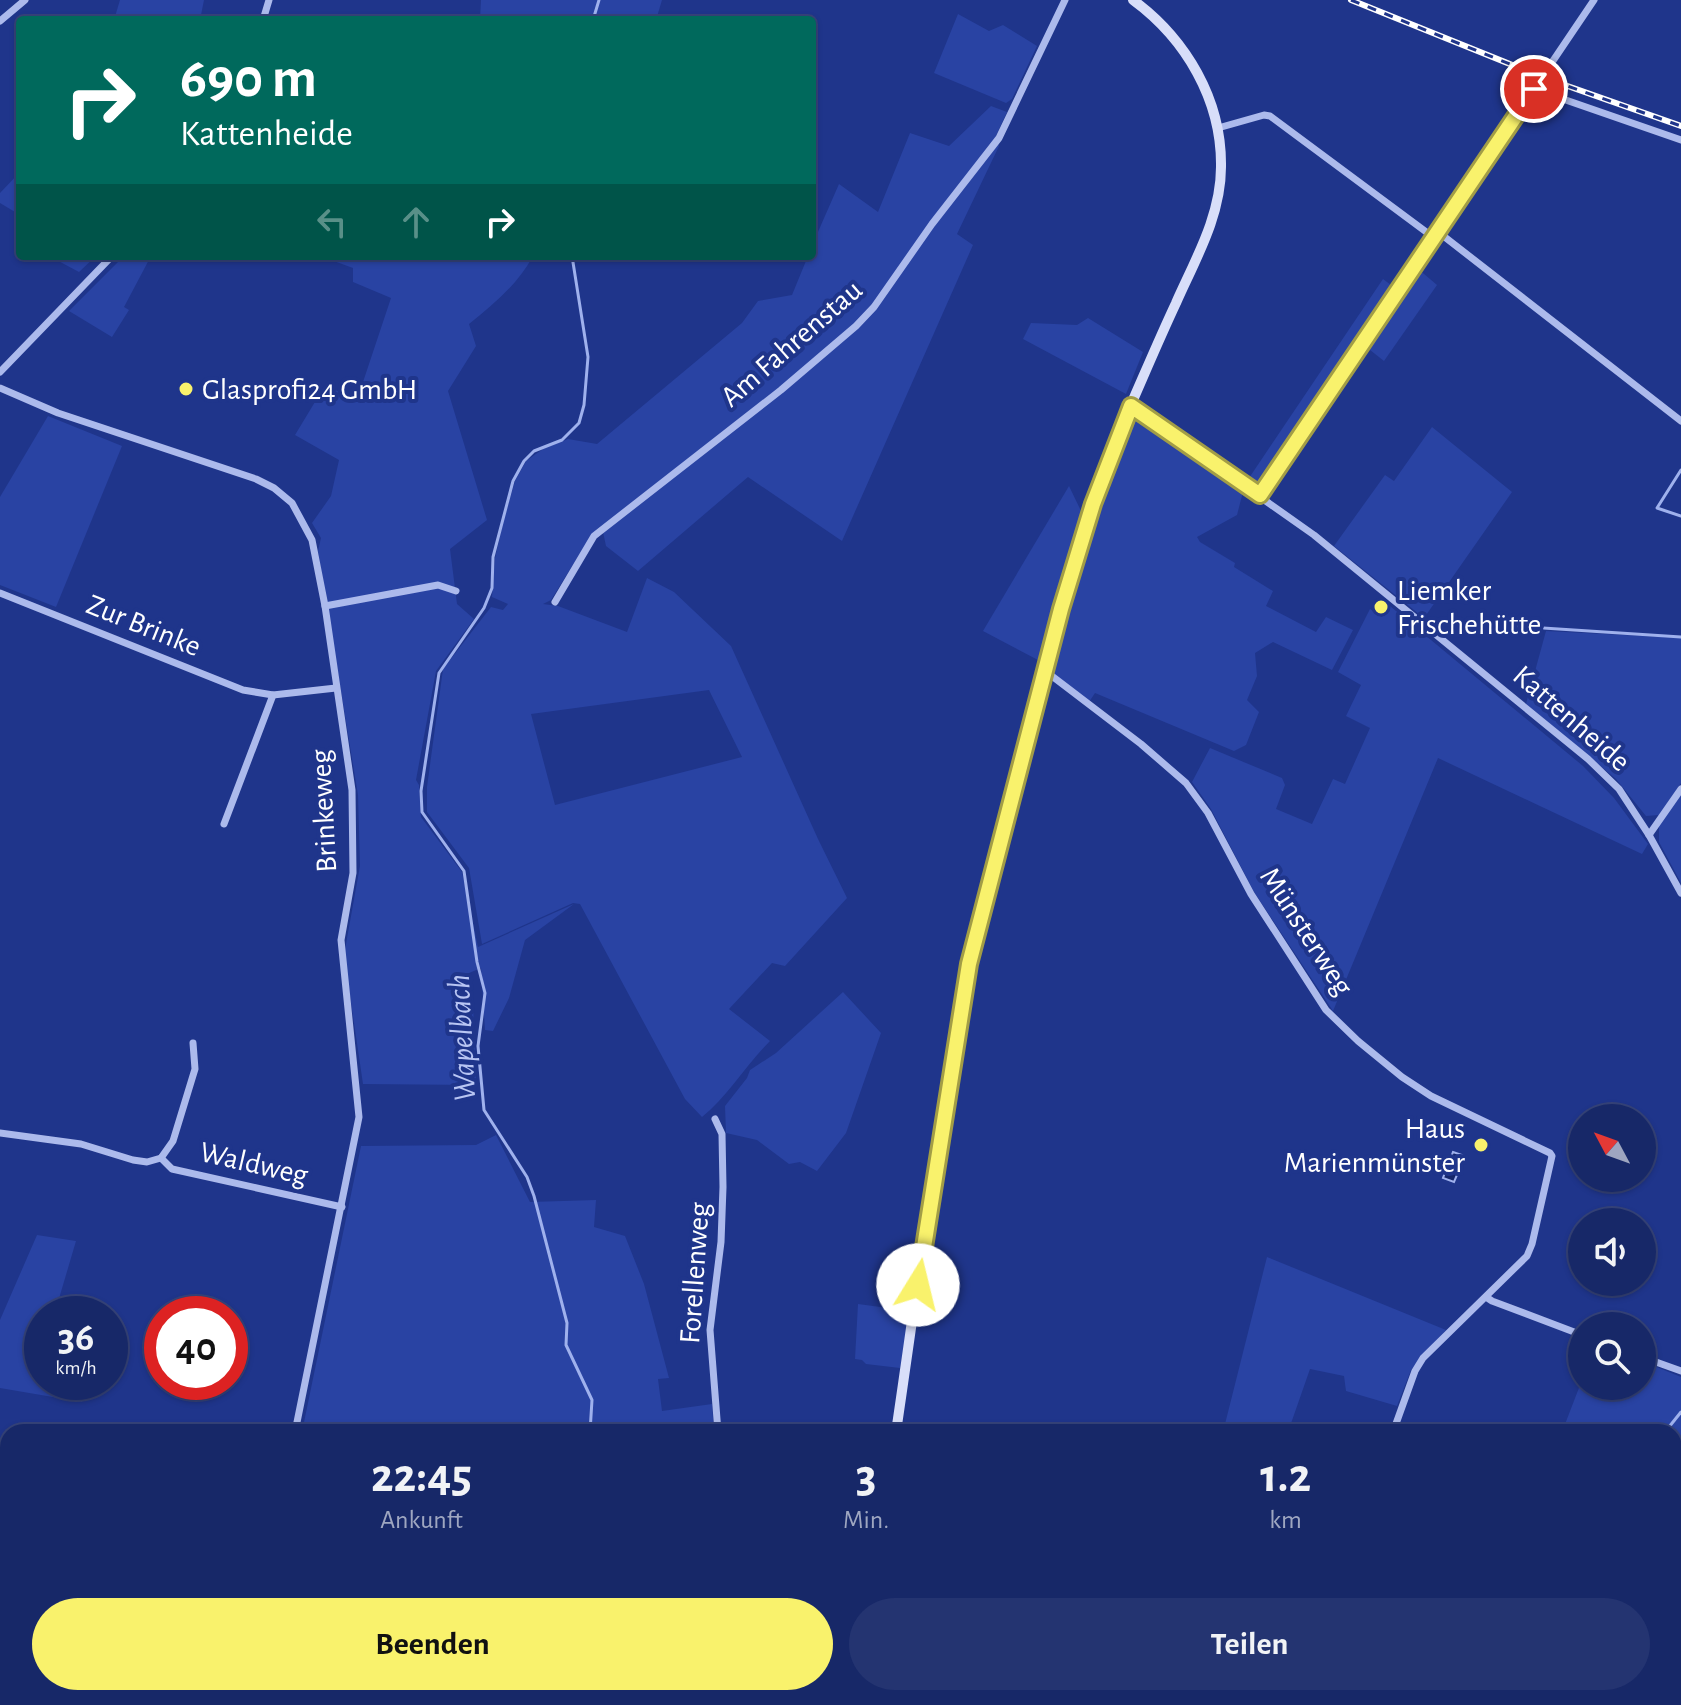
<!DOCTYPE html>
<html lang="de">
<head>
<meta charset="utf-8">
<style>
	:root { --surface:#172868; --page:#243471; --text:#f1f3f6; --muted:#9ea6c0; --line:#36447c; --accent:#f9f26c }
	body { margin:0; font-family:"Alegreya Sans",sans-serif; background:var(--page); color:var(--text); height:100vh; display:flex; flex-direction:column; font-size:30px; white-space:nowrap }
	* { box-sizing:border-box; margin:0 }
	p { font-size:26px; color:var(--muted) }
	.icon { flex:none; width:44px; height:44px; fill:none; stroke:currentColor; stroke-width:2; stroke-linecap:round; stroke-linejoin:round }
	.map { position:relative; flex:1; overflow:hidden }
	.details { position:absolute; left:0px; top:1424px; width:1682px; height:282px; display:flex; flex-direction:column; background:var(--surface); border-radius:24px 24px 0 0; box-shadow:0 2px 6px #0004,0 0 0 2px var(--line) }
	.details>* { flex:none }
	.banner { position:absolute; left:16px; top:16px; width:800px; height:244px; border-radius:8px; box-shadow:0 2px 6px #0004,0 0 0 2px var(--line); background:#00695c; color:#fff; overflow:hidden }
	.needle { width:52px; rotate:311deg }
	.fabs { position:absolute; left:1568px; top:1104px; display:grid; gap:16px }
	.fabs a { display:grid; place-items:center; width:88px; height:88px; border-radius:50%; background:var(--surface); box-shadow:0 2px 6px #0004,0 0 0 2px var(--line); font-size:40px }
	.speed { position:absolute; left:24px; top:1296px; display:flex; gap:16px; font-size:40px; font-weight:700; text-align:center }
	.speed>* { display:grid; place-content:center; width:104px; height:104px; border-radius:50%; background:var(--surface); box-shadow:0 2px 6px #0004,0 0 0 2px var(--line); line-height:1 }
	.speed small { font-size:20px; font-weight:400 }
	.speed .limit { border:12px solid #d22; background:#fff; color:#111 }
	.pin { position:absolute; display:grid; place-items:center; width:68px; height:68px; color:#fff; margin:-34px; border:4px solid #fff; border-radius:50%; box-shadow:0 2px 8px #0007 }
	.me { position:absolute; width:88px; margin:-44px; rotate:9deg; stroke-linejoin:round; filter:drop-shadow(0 0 6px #0008) }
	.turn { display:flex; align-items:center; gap:28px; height:168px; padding:0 32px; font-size:36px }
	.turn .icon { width:104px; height:104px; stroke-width:2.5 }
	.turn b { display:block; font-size:56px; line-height:68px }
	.lanes { display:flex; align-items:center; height:76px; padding:0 32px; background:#0003; justify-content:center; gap:40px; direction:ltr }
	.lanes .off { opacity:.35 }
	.eta { display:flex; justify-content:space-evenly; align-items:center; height:136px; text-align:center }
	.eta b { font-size:48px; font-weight:600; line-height:56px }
	.cta { display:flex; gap:16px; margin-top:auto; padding:16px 32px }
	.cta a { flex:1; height:92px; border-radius:48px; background:var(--accent); color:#111; font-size:32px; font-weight:600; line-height:92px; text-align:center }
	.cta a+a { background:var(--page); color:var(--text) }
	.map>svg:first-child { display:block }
	.green { fill:#2943a3; fill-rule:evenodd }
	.water { fill:#15266a; stroke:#9fb1ed; stroke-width:2 }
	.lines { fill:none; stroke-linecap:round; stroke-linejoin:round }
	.stream { stroke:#9fb1ed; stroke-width:3 }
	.street { stroke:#acbaec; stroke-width:7 }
	.secondary { stroke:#d8def9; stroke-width:10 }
	.rail-casing { stroke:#fff; stroke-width:6 }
	.rail { stroke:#1f358b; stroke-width:3; stroke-dasharray:9; stroke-linecap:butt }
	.route-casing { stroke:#a29d46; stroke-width:20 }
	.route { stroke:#f9f26c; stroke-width:14 }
	.poi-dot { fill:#f9f26c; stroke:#1f358b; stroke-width:3 }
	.labels { text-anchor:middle; stroke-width:8; stroke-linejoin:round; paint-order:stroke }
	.street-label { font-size:30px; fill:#fff; stroke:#1f358b }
	.poi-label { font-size:30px; fill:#fff; stroke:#1f358b; text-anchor:start }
	.water-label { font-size:32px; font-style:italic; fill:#b8c5f3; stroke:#1f358b }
</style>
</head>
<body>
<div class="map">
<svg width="1681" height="1705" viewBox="0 0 1681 1705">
	<rect width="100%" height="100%" fill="#1f358b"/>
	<!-- green -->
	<g class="green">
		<path d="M120 0H204L200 20H114Z"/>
		<path d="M481 0H662L656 20H480Z"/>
		<path d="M958 14 989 31 1003 25 1037 46 1012 99 1006 103 934 73Z"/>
		<path d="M991 106 1007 112 995 138 999 146 957 234 973 245 842 541 748 477 638 571 606 546 603 532 592 534 551 600 543 604 558 606 627 632 647 578 674 592 731 646 818 839 847 898 785 966 772 963 729 1009 770 1041C746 1065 728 1096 702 1117L685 1099 580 904 573 903 482 944 469 868 427 812V787L443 669 491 607 503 610 508 604 492 597 495 558 504 519 515 481 526 461 543 449 568 439 597 444 742 323 758 301 792 295 808 256H812L814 241 839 184 878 212 910 133 949 146ZM709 690 742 757 555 805 531 714Z"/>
		<path d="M20 172V215L0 203V193Z"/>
		<path d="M49 256H96L79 272Z"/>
		<path d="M124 256H151L124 307 129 310 112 337 69 311Z"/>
		<path d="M320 256H533C518 284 494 304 469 324L476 346 448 391 487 520 450 549 457 604 474 619 436 671 416 780 419 785 421 817 462 872 478 947 574 904 525 940 509 998 493 1031 485 1030 481 968 469 973 473 1004 476 1085 363 1084 344 955 360 866 358 795 318 551 321 538 312 523 331 496 339 460 295 435 324 387 358 397 391 298 353 282V268Z"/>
		<path d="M1417 268 1437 285 1384 361 1365 346Z"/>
		<path d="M1383 279 1395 288 1260 489 1247 481Z"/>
		<path d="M1088 318 1143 352 1126 394 1023 339 1031 323 1077 325Z"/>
		<path d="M1137 414 1244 488 1237 515 1197 537 1200 542 1235 563 1234 567 1273 591 1266 606 1316 632 1326 617 1353 630 1332 670 1273 642 1255 653 1257 676 1247 700 1259 712 1246 745 1234 751 1095 693 1087 705 1050 679 1101 509Z"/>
		<path d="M48 416 122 446 56 607 0 585V497Z"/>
		<path d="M1432 427 1512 492 1424 618 1334 546 1385 475 1394 481Z"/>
		<path d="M1069 486 1082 513 1038 660 983 631Z"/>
		<path d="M1390 606 1583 766 1614 798 1648 844 1642 854 1438 758 1333 1011 1254 892 1211 809 1192 782 1210 748 1282 778 1285 785 1276 809 1312 824 1333 779 1345 784 1370 728 1346 716 1361 685 1338 672 1370 609 1382 617Z"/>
		<path d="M1546 631 1681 638V783L1659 815 1646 816 1616 779 1526 704Z"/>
		<path d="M1681 793V883L1659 842V824Z"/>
		<path d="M843 992 881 1033 846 1133 817 1171 800 1162 789 1164 757 1140 726 1133 725 1106 747 1078 750 1070 776 1053Z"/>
		<path d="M496 1135 530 1202 596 1200 594 1227 625 1236 644 1284 669 1378 658 1379 662 1411 712 1404 714 1432H302L361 1146 476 1145Z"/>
		<path d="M37 1235 76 1241 58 1302 50 1313 52 1314H42V1382H91L82 1402 0 1388V1320Z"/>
		<path d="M1267 1257 1446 1330 1411 1370 1397 1406 1346 1391 1344 1376 1310 1369 1288 1432H1223Z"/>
		<path d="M858 1304 910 1311 900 1368 866 1364 862 1360 855 1359Z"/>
		<path d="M1642 1361 1681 1377V1705H1580L1578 1698H1674V1432H1562L1582 1380V1386H1642Z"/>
		<path d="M246 1698H536V1705H245Z"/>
		<path d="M549 1698H623L622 1705H551Z"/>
		<path d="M926 1698H1166L1172 1699 1169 1705H924Z"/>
		<path d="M1413 1698H1567L1569 1705H1414Z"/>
	</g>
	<!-- water -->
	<path class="water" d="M1453 1152 1465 1156 1454 1182 1443 1178Z"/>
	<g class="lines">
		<!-- stream -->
		<g class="stream">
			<path d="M593 20 599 0"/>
			<path d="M572 256 588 357 584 405 579 423 562 440 534 451 524 461 513 481 493 557 492 588 484 608 439 673 421 791 422 812 464 871 477 962 485 993 478 1046 484 1110 527 1177 534 1196 567 1323 566 1345 592 1400 590 1432"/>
			<path d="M1681 470 1657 508 1681 516"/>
			<path d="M1434 621 1681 637"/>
			<path d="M1665 1432 1681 1412"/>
			<path d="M554 1698 555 1705"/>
			<path d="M1569 1698 1571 1705"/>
		</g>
		<!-- street -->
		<g class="street">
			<path d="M263 20 269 0"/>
			<path d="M0 21 25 0"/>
			<path d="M1534 89 1681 140"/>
			<path d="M1218 128 1264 115 1270 116 1433 237"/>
			<path d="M1437 231 1681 421"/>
			<path d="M0 372 112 256"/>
			<path d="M0 388 58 413 256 479 274 488 292 503 312 540 325 606 352 790 353 873 341 940 359 1117 295 1432"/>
			<path d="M1131 406 1314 535 1588 759 1619 789 1649 835 1681 893"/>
			<path d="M1260 495 1594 0"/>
			<path d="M0 593 243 690 273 695 336 688"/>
			<path d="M555 602 594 536 781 390 856 326 874 307 932 224 999 138 1065 0"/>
			<path d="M325 606 438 585 456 591"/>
			<path d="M1044 670 1141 744 1186 783 1208 813 1251 894 1326 1010 1358 1041 1402 1077 1431 1096 1550 1153 1552 1156 1532 1244 1527 1256 1423 1358 1415 1371 1393 1432"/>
			<path d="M224 824 273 695"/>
			<path d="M1649 835 1681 789"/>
			<path d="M715 1119 722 1134 723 1187 721 1242 710 1330 718 1432"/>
			<path d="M0 1133 81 1144 133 1160 147 1162 161 1158 173 1141 195 1069 193 1043"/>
			<path d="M161 1158 172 1169 342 1207"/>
			<path d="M1486 1297 1492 1301 1582 1335"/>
			<path d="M1642 1357 1681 1371"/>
			<path d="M0 1681 8 1685"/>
			<path d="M37 1698 53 1705"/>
			<path d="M239 1705 240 1698"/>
			<path d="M722 1705 723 1698"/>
		</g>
		<!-- secondary -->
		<g class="secondary">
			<path d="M896 1432C919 1277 938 1121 969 968 978 918 993 869 1006 821 1025 745 1043 668 1066 593 1085 528 1106 463 1133 400 1147 368 1161 335 1176 303 1195 260 1221 216 1221 167 1222 100 1186 39 1133 0"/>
			<path d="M862 1705V1698"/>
		</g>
		<defs>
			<path id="rail" d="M1351 0 1542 77 1681 126"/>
		</defs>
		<!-- rail casing -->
		<use href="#rail" class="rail-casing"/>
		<!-- rail -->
		<use href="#rail" class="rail"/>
	</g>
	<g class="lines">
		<defs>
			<path id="route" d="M918 1285 969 964 1061 609 1093 504 1131 406 1260 495 1534 89"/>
		</defs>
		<!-- route casing -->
		<use href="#route" class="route-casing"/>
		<!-- route -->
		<use href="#route" class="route"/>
	</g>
	<!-- markers -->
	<g class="poi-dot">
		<circle cx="186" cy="389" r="8"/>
		<circle cx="1381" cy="607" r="8"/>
		<circle cx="1481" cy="1145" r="8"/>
	</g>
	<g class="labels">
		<!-- street labels -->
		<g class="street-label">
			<text transform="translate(791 343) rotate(-41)" y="10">Am Fahrenstau</text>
			<text transform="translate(144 625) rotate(22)" y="10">Zur Brinke</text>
			<text transform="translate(1572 718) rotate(41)" y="10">Kattenheide</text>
			<text transform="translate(323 811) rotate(-93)" y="10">Brinkeweg</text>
			<text transform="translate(1307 931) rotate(57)" y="10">Münsterweg</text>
			<text transform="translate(254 1163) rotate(13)" y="10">Waldweg</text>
			<text transform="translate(694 1273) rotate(-86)" y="10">Forellenweg</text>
		</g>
		<!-- poi labels -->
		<g class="poi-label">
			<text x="202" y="399">Glasprofi24 GmbH</text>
			<text x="1397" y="600">Liemker<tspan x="1397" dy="34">Frischehütte</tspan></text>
			<text x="1465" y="1138" text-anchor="end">Haus<tspan x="1465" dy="34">Marienmünster</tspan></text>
		</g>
		<!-- water labels -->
		<g class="water-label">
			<text transform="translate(461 1038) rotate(-93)" y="11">Wapelbach</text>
		</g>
	</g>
</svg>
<div class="fabs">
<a><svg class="needle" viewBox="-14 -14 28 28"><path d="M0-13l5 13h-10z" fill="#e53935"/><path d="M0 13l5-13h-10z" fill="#9ea6c0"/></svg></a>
<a><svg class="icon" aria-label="sound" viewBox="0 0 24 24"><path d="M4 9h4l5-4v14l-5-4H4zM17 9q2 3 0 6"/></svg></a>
<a><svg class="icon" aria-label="search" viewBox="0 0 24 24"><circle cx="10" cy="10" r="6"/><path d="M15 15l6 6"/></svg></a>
</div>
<div class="speed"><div>36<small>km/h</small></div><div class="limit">40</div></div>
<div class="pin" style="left:1534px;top:89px;background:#d93025"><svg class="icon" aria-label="arrive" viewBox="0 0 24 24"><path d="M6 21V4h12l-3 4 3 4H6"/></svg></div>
<svg class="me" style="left:918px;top:1285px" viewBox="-20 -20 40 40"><circle r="19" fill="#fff"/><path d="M0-13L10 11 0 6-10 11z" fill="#f9f26c"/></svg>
<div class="banner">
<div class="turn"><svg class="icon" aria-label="right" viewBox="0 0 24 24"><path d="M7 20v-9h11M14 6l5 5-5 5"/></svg><div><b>690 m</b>Kattenheide</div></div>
<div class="lanes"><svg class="icon off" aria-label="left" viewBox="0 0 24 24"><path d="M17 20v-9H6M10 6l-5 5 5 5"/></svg><svg class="icon off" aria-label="ahead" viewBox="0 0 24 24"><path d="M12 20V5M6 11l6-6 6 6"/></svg><svg class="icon" aria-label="right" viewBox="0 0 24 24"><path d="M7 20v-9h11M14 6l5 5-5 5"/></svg></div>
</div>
<section class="details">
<div class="eta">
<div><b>22:45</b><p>Ankunft</p></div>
<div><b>3</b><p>Min.</p></div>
<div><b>1.2</b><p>km</p></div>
</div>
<div class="cta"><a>Beenden</a><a>Teilen</a></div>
</section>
</div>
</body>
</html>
